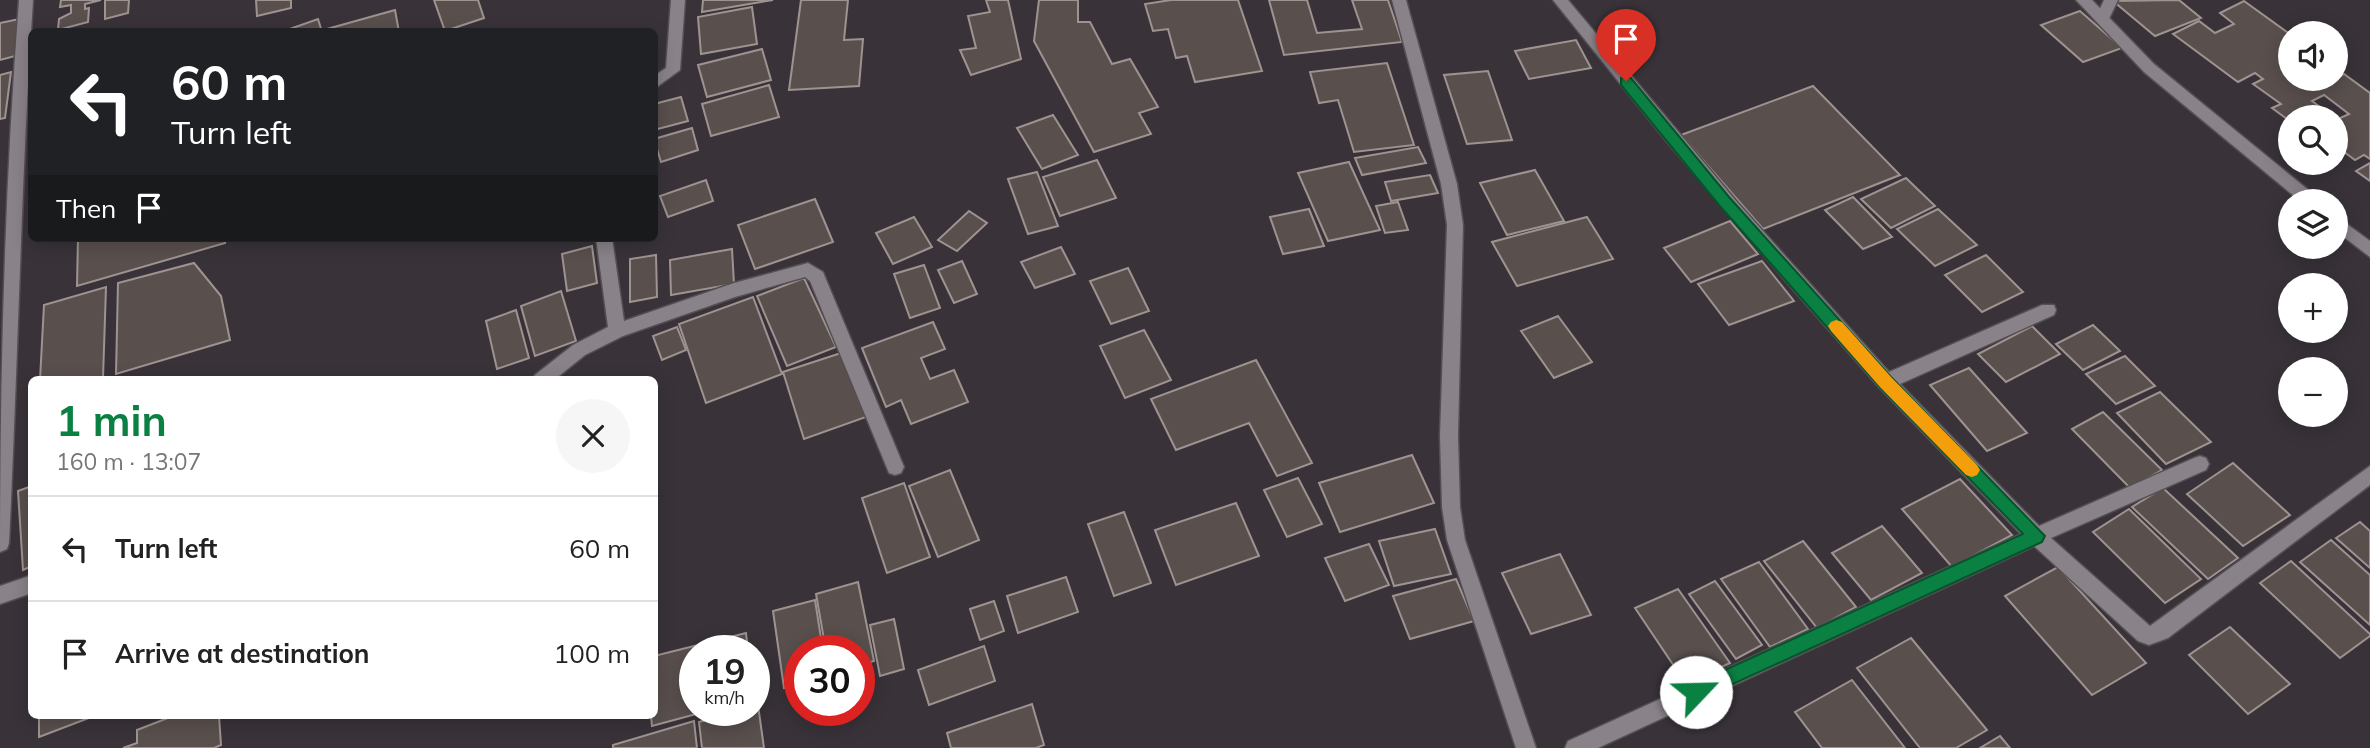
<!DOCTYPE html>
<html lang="en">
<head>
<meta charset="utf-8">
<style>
	:root { --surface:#fff; --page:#f6f6f6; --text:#222; --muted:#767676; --line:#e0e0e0; --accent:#0b8043 }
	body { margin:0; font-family:Mulish,sans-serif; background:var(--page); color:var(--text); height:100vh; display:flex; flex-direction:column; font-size:26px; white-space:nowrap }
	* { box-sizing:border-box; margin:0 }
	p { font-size:23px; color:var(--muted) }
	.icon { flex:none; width:38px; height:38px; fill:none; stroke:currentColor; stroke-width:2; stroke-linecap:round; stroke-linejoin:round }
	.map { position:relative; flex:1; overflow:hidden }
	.details { position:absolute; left:28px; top:376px; width:630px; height:343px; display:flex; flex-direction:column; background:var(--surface); border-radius:10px; box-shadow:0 4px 18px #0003 }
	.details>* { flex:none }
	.top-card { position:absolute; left:28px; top:28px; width:630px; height:214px; border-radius:10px; box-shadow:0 4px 18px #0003; background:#202124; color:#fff; overflow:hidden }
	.controls { position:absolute; left:2278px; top:21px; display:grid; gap:14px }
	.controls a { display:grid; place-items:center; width:70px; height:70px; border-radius:50%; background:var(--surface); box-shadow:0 4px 18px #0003; font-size:35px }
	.speed { position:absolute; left:679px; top:635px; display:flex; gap:14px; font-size:35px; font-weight:700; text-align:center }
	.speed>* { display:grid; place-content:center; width:91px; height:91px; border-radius:50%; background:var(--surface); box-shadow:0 4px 18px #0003; line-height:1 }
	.speed small { font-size:18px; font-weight:400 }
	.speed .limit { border:10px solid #d22; background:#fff; color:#111 }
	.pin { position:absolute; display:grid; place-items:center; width:60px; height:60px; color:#fff; margin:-72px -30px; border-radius:50% 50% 50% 0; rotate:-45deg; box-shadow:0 0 7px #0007 }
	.pin .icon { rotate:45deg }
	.me { position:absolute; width:77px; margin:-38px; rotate:66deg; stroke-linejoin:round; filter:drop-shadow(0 0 5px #0008) }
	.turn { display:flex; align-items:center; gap:24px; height:147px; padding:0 28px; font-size:32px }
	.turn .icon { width:91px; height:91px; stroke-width:2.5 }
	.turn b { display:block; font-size:49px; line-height:60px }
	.then { display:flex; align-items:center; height:66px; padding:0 28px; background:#0003; gap:14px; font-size:26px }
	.round { display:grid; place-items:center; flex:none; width:74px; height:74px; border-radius:37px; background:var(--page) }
	.overview { display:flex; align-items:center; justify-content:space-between; height:119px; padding:0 28px }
	h1 { font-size:42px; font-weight:700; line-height:52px; color:var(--accent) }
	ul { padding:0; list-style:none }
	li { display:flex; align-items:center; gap:21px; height:105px; padding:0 28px; border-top:2px solid var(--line) }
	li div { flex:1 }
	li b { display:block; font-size:26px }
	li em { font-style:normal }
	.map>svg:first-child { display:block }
	.building { fill:#59504e; stroke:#9e9391; stroke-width:2 }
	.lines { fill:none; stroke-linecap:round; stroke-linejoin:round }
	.minor-casing { stroke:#534f53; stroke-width:3 }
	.tertiary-casing { stroke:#534f53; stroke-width:3 }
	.minor { fill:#898289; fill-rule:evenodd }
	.tertiary { fill:#898289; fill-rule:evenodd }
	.route { fill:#0b8043; stroke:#07532c; stroke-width:2 }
	.slow { fill:#f59e0b }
</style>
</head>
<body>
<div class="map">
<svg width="2370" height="748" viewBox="0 0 2370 748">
	<rect width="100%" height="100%" fill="#393339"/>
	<!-- building -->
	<g class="building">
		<path d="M61 0H101L85 4V9L89 8 88 22 58 30 59 19 71 13V5L60 7Z"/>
		<path d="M105 0H129L128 13 105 19Z"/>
		<path d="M256 0H291V8L257 16Z"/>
		<path d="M434 0H478L484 18 445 31Z"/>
		<path d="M703 0H773L702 12Z"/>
		<path d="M801 0H848L844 40 863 39 859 86 789 90Z"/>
		<path d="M986 0H1008L1021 59 971 75 960 50 976 48 968 16 990 12Z"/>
		<path d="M1039 0H1078V22H1090L1112 64 1130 59 1158 107 1139 113 1151 134 1094 152 1034 41Z"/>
		<path d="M1171 0H1238L1262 71 1195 82 1187 56 1176 58 1168 29 1153 31 1145 4Z"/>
		<path d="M1269 0H1307L1317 33 1362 29 1352 0H1388L1402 42 1284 55Z"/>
		<path d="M2179 0 2201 18 2155 36 2113 1Z"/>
		<path d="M2244 1 2291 35V79H2336L2344 74 2370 93V159L2364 155 2355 160 2336 146V120L2349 114 2324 95 2312 101 2333 117H2291V122L2272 108 2281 104 2253 84 2263 79 2255 73 2238 82 2173 34 2199 21 2215 33 2234 24 2220 13Z"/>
		<path d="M752 7 757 44 701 54 698 17Z"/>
		<path d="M395 10 399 32H328L327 29Z"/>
		<path d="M2080 11 2122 48 2083 62 2041 25Z"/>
		<path d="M24 18 19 55 0 60V23Z"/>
		<path d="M318 19 322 32H287V30Z"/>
		<path d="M1576 40 1591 68 1529 79 1515 51Z"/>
		<path d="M762 49 771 80 707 97 698 65Z"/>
		<path d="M1387 63 1414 145 1354 152 1338 100 1319 103 1310 72Z"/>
		<path d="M1488 71 1512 140 1467 144 1444 75Z"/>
		<path d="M11 72 5 118 0 119V75Z"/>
		<path d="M769 85 779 117 711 136 702 104Z"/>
		<path d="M1813 86 1900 175 1763 229 1681 135Z"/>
		<path d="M681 97 688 121 654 130V104Z"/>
		<path d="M1053 115 1078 155 1042 169 1017 128Z"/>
		<path d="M692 128 698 150 661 162 654 139Z"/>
		<path d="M1418 147 1426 163 1362 175 1355 158Z"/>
		<path d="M1097 160 1116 198 1060 216 1043 177Z"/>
		<path d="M1349 162 1380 230 1328 241 1298 173Z"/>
		<path d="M2370 163V181L2356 171Z"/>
		<path d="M1535 170 1564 221 1507 235 1480 183Z"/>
		<path d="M1037 172 1058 226 1028 234 1008 179Z"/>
		<path d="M1430 175 1438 193 1391 201 1385 182Z"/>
		<path d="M1906 178 1935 206 1891 228 1861 199Z"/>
		<path d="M706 180 713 201 668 217 660 196Z"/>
		<path d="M1853 197 1892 237 1863 249 1825 210Z"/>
		<path d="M815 199 833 242 755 269 738 225Z"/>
		<path d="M1398 202 1408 230 1385 233 1376 206Z"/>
		<path d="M1309 209 1324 246 1283 254 1270 217Z"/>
		<path d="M1938 209 1977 245 1935 266 1897 229Z"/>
		<path d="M969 211 987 223 957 251 938 240Z"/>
		<path d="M914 217 932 247 893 264 876 233Z"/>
		<path d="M1587 217 1613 259 1517 286 1492 242Z"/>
		<path d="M1730 221 1758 254 1691 282 1664 248Z"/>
		<path d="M78 238H225V243L77 286Z"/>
		<path d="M592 246 597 283 567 291 562 254Z"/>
		<path d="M1061 247 1075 274 1035 288 1021 262Z"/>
		<path d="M732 249 734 284 671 295 670 260Z"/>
		<path d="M656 255 657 297 630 302V259Z"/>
		<path d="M1986 255 2023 292 1982 312 1945 275Z"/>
		<path d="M962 261 977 294 954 303 938 270Z"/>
		<path d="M1762 261 1794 301 1729 325 1698 284Z"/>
		<path d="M194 263 221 296 230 340 116 374 118 283Z"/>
		<path d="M924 265 940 308 910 318 894 274Z"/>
		<path d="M1128 268 1149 311 1111 324 1090 281Z"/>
		<path d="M804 278 836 347 787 366 757 296Z"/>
		<path d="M106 287 103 378 40 380 44 305Z"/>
		<path d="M561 291 576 341 535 356 521 306Z"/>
		<path d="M753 297 782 374 706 403 679 324Z"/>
		<path d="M516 310 529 358 497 369 486 321Z"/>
		<path d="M1558 316 1592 362 1554 378 1521 331Z"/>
		<path d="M933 322 945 349 921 358 930 379 954 370 968 402 911 424 901 400 886 407 862 348Z"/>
		<path d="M2093 325 2120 351 2083 370 2056 344Z"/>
		<path d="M2032 326 2060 354 2006 382 1978 354Z"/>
		<path d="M677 327 686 350 662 360 653 336Z"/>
		<path d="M1144 330 1171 380 1125 398 1100 346Z"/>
		<path d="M844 352 866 417 804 439 783 372Z"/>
		<path d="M2125 356 2155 386 2116 404 2086 374Z"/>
		<path d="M1256 360 1312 463 1277 476 1249 423 1176 450 1151 399Z"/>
		<path d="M1969 368 2027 433 1987 451 1930 385Z"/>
		<path d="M2160 392 2211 442 2166 464 2117 413Z"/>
		<path d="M2103 412 2162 470 2130 488 2072 429Z"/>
		<path d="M1412 455 1434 503 1340 532 1319 483Z"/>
		<path d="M2233 463 2290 515 2243 546 2187 494Z"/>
		<path d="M950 470 979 540 938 557 909 486Z"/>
		<path d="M1298 478 1322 524 1287 537 1264 490Z"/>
		<path d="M1960 479 2012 535 1952 567 1902 509Z"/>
		<path d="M904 483 930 557 887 573 862 498Z"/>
		<path d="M32 486V566L23 570 18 491Z"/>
		<path d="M2163 488 2238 558 2208 579 2132 507Z"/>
		<path d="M1236 503 1259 556 1176 585 1155 530Z"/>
		<path d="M2129 509 2201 579 2165 603 2093 532Z"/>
		<path d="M1124 512 1151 583 1114 596 1088 524Z"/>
		<path d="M2360 522 2370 531V568L2336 538Z"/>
		<path d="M1882 526 1922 573 1871 600 1832 553Z"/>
		<path d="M1435 529 1451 574 1394 586 1379 541Z"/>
		<path d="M2331 540 2370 575V625L2300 562Z"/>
		<path d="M1803 541 1856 607 1817 628 1764 561Z"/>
		<path d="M1369 544 1389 585 1345 601 1325 558Z"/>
		<path d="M1560 554 1591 615 1531 634 1502 573Z"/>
		<path d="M2291 561 2370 634V636L2340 658 2260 583Z"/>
		<path d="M1759 562 1808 629 1770 647 1721 579Z"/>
		<path d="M2058 567 2146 663 2092 695 2005 596Z"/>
		<path d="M1066 577 1078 612 1018 633 1007 596Z"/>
		<path d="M1456 579 1474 621 1410 639 1393 596Z"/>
		<path d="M1715 581 1762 645 1736 659 1689 594Z"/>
		<path d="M858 582 874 661 859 665V651H826L816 594Z"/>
		<path d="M1678 589 1730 663 1686 684 1635 608Z"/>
		<path d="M815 600 823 651H800V684L784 688 773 611Z"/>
		<path d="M994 601 1004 631 980 640 970 609Z"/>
		<path d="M894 619 904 669 880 676 870 625Z"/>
		<path d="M2230 627 2290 684 2248 714 2189 655Z"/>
		<path d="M746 633 748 651H695V710H711L652 726 651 716H654V656Z"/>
		<path d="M1911 638 1987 730 1956 748H1920L1857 668Z"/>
		<path d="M984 646 995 681 929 705 918 670Z"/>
		<path d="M1852 680 1905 748H1822L1795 712Z"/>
		<path d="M1032 704 1044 745 1036 748H951L947 733Z"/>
		<path d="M758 705 764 748H702L699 722 740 710H754V707Z"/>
		<path d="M39 716H94L39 737Z"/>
		<path d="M173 716H219L221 745 214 748H123L137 743V730Z"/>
		<path d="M694 721 697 748H613V745Z"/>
		<path d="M2000 736 2010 748H1980Z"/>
	</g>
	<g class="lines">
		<defs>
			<g id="minor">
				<path d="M19 0H33C21 181 18 362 9 543L7 549 0 552C0 367 5 184 19 0Z"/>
				<path d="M671 0H685L680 70 654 89V76L666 68Z"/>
				<path d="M1392 0H1406L1457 184 1463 225 1458 436 1460 507 1465 540 1536 748H1516L1447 540 1442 507 1440 436 1447 225 1441 184Z"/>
				<path d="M1553 0H1568L1737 202 1889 372 2042 305H2054L2056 310 2054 315 1900 384 2039 526 2194 458 2200 456 2206 458 2209 464 2206 470 2051 538 2150 626 2370 466V485L2168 638 2149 645 2138 641 2034 546 1598 748H1565L1568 741 2021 534 1879 387 1784 279 1668 143Z"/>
				<path d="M2104 0H2118L2107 23 2102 24 2095 19Z"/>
				<path d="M596 238H612L624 321 734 283 808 263 823 272 825 277 904 467 901 473 895 475 889 473 810 281 805 277 735 297 623 336 585 355 554 380H532L535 375 573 345 608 327Z"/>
				<path d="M32 575V593L0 604V586Z"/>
			</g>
			<g id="tertiary">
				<path d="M2076 0H2092L2154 64 2317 197 2319 201H2300L2144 72Z"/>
				<path d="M2336 216 2370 241V257L2336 231Z"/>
			</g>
		</defs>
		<!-- minor casing -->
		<use href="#minor" class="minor-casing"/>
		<!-- tertiary casing -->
		<use href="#tertiary" class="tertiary-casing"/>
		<!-- minor -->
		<use href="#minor" class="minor"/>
		<!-- tertiary -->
		<use href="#tertiary" class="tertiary"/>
	</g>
	<!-- route -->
	<path class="route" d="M1626 76 1631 78 1729 197 1891 377 2045 536 2042 542 1696 701 1690 698 1687 692 1690 686 2023 534 1880 387 1719 205 1621 85V78Z"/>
	<!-- slow -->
	<path class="slow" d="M1836 320 1842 322 1891 377 1977 465 1980 470 1977 475 1972 477 1966 475 1880 387 1831 331 1828 326 1831 322Z"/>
</svg>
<div class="controls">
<a><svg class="icon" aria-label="sound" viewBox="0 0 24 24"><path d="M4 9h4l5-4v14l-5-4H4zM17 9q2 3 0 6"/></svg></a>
<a><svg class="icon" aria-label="search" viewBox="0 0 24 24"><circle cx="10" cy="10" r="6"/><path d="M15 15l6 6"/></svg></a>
<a><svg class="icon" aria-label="layers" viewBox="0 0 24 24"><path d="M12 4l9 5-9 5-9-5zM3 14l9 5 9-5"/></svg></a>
<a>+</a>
<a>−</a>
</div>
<div class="speed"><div>19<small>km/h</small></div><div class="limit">30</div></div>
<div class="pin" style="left:1626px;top:81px;background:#d93025"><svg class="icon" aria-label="arrive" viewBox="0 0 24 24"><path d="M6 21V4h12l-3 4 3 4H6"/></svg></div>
<svg class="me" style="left:1696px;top:692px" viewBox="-20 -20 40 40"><circle r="19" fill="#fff"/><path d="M0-13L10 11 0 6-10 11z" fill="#0b8043"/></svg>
<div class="top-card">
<div class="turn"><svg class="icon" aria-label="left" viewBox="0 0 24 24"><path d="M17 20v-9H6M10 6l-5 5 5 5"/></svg><div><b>60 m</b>Turn left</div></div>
<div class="then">Then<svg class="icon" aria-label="arrive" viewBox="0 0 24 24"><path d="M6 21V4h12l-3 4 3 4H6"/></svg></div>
</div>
<section class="details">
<div class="overview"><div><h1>1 min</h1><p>160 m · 13:07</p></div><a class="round"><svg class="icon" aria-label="close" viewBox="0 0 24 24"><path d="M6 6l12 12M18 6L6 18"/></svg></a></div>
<ul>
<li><svg class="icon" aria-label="left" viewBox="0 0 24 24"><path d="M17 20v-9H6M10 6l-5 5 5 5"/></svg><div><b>Turn left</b></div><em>60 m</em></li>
<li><svg class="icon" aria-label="arrive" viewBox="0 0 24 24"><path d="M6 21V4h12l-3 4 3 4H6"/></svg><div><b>Arrive at destination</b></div><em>100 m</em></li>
</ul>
</section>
</div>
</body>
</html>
